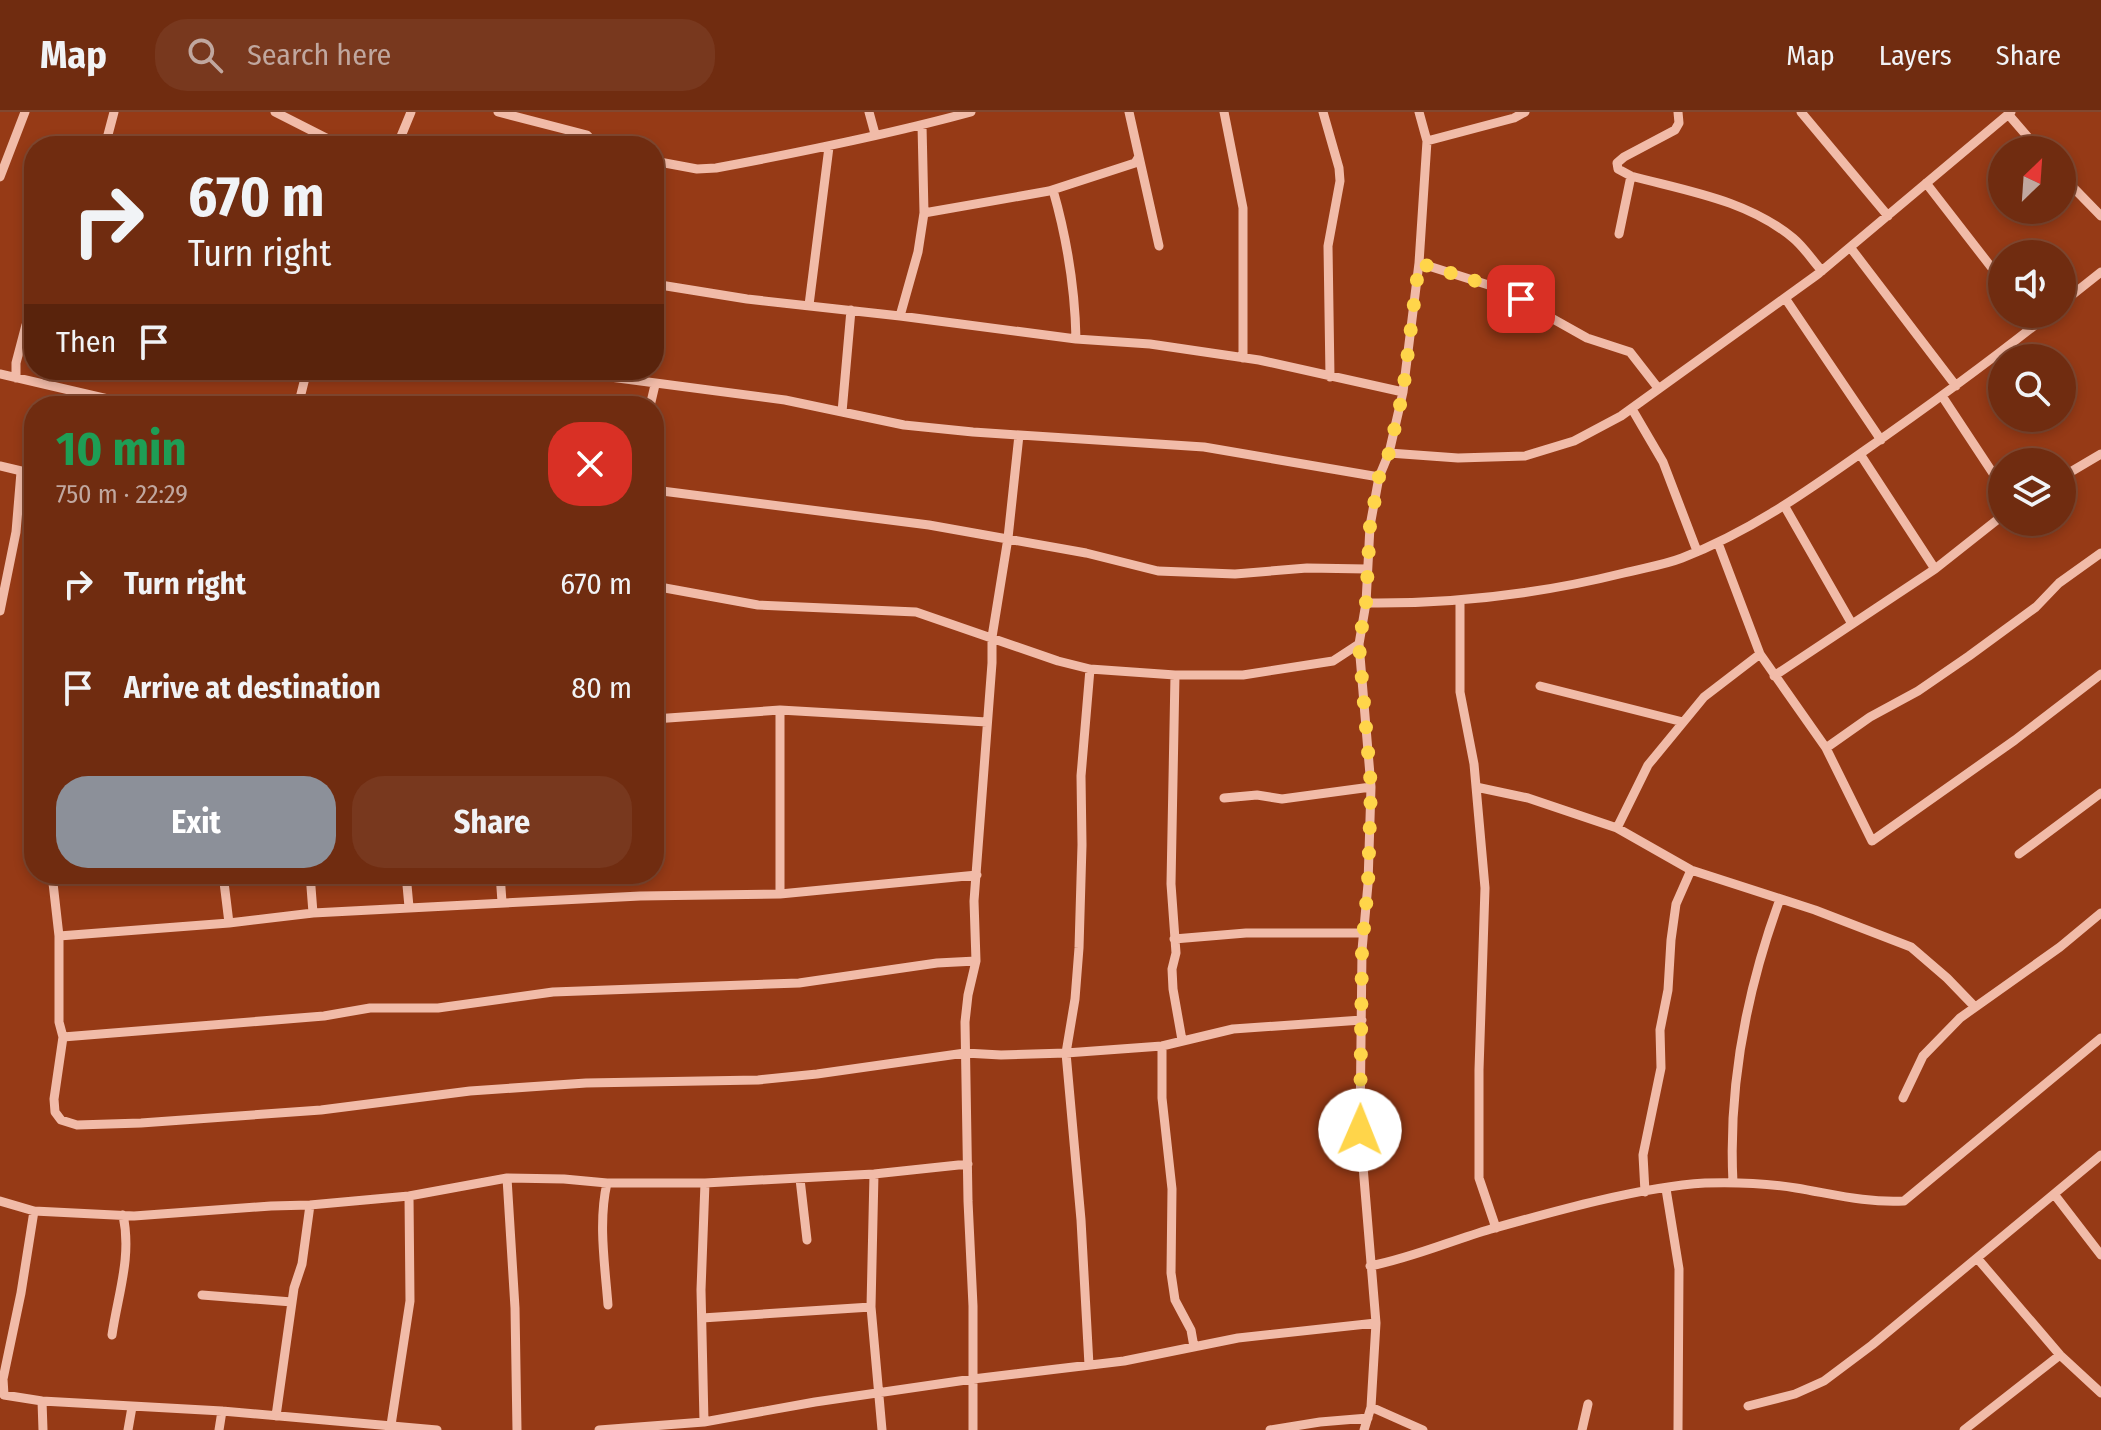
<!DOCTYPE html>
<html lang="en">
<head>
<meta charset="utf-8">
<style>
	:root { --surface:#702c10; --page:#78381e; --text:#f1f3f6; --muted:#c0a79f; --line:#824830; --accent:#8c9099 }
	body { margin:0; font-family:"Fira Sans Condensed",sans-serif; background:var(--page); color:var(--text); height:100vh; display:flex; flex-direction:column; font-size:30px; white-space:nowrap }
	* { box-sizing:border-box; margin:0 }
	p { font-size:26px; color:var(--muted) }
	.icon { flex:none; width:44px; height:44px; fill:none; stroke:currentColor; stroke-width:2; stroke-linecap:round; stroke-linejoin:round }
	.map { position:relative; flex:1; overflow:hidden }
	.details { position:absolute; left:24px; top:284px; width:640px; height:488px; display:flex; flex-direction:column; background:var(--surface); border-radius:32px; box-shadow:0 4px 12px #0003,0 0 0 2px var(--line) }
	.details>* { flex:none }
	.banner { position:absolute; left:24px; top:24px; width:640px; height:244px; border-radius:32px; box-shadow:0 4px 12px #0003,0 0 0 2px var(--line); background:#702c10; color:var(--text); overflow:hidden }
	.needle { width:52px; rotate:25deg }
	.controls { position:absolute; left:1988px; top:24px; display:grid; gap:16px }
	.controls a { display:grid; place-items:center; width:88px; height:88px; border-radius:50%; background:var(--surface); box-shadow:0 4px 12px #0003,0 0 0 2px var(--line); font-size:40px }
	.pin { position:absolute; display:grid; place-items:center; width:68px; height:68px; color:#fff; margin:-34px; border-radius:16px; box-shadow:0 4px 12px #0006 }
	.me { position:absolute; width:88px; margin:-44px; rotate:1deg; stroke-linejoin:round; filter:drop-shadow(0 0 6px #0008) }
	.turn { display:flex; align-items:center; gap:28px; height:168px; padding:0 32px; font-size:36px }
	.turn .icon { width:104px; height:104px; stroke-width:2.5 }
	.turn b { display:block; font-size:56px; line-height:68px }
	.then { display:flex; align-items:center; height:76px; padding:0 32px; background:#0003; gap:16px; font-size:30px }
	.round { display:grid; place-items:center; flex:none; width:84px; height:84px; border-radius:32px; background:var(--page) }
	.head { display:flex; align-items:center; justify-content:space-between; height:136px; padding:0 32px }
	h1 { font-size:48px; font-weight:700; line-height:60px; color:#1e9e55 }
	.primary-button { display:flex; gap:16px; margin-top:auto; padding:16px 32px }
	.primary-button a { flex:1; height:92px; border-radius:32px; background:var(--accent); color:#fff; font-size:32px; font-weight:700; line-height:92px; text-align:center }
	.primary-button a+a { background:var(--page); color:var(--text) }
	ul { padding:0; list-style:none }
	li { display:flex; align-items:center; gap:24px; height:104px; padding:0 32px }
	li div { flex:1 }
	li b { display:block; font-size:30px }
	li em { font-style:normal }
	header { display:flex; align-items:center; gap:48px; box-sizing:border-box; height:112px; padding:0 40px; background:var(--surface); border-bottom:2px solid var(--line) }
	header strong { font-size:38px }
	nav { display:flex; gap:44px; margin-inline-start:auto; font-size:28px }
	.search { width:560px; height:72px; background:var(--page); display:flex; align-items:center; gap:20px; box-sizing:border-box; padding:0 28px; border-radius:32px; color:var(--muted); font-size:30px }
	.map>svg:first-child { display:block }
</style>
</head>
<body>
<header>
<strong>Map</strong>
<div class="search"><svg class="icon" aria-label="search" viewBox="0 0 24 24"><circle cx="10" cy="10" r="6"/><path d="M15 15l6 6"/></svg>Search here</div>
<nav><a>Map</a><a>Layers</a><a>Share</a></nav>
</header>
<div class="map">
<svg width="2101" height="1318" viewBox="0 0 2101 1318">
	<rect width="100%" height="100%" fill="#963a16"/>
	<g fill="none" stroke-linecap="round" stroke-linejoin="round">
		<path stroke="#f1bba8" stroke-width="9" d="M275,0l67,34
			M498,0l89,23 10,11
			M869,0l6,22
			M1129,0l30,134
			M1224,0l19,96v150
			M1323,0l16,56 1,13 -12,65 2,131
			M1678,0l1,11 -4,7 -51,27 -7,6 1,6 13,7c56,15 116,24 162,62 11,9 19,22 29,33
			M1801,0l87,104
			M2008,2l31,36
			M1427,29l87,-23 11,-6
			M105,34l9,-34
			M397,34l14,-34
			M654,49l43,8 19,-1c86,-16 171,-33 255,-56
			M2062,64l39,40
			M0,65l25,-65
			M1926,71l76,98
			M1053,78c14,49 22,98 23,149
			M924,101l125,-22 86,-28 3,-5
			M1619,122l12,-58
			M1850,135l106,139
			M1419,151l79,25 89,50 43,14 28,36
			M654,172l93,15 153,17 176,23 74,5 109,16 144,32
			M1785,186l96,142
			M2062,191l39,-31
			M809,193l20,-158
			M900,204l18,-64 6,-39 -2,-88
			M557,258l228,30 119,25 69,7 231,15 175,30
			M0,262l138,32
			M16,266v-15l10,-38 8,-5
			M1942,284l60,91
			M298,294l9,-36
			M650,294l5,-21
			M1632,297l31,53 34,89
			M842,300l9,-102
			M1389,341l69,5 67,-2 49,-15 47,-25 197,-142 193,-162
			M1860,342l75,115
			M0,354l34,8
			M2062,365l39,-23
			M654,378l275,35 157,28 72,18 77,3 72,-6 60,1
			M1785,395l67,117
			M1718,431l42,111 66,94 46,93 143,-101 86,-66
			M654,474l104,19 158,7 142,49 32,8 85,6h68l90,-14 26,-17
			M1460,488v92l14,72 11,124 -6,182v108l17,50
			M1366,491c87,1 174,-9 258,-30 19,-5 40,-8 58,-15 67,-26 124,-66 182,-107 63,-44 125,-89 185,-137
			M0,499l16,-79 5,-60
			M1175,563l-4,209 5,69 -4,16 1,20 9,51
			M1774,564l161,-107 67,-53
			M1540,574l143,36
			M780,598v184
			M654,607l126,-9 207,12
			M1826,636l44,-31 48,-26 51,-35 67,-49 23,-24 42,-30
			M1476,675l52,11 89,30 74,42 124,40 96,37 36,31 28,29
			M1224,686l33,-3 25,4 89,-12
			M1617,716l31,-63 56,-68 56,-43
			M2019,742l82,-61
			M52,762l7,62v86l4,15 -9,62 1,13 6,8 16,5 64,-2 180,-13 149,-19 116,-8 172,-3 59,-6 148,-21 36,2 65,-2 96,-7 71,-17 129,-9
			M223,762l6,49
			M310,762l3,39
			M406,762l3,33
			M500,762l2,28
			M59,824l170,-13 84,-10 327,-17 140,-2 197,-19
			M1174,827l72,-6h117
			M63,925l261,-21 46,-8h68l115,-16 246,-9 138,-20 39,-2
			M1162,934v52l10,91 -1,84 4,27 16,30 3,17
			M1903,986l20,-42 37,-38 100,-71 41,-34
			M874,1062l-3,133 11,123
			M507,1066l8,130 2,122
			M800,1067l7,61
			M607,1071c-9,39 -2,83 1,122
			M1733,1071c-5,-97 14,-194 47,-284
			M1666,1077l13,80 -1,161
			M1645,1080l-2,-37 18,-87 -1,-38 8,-40 3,-50 5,-36 15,-34
			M2054,1082l47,61
			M0,1089l34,10 100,5 137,-10 39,-1 99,-9 98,-18 57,1 43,4h98l169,-9 94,-10
			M34,1099l-13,82 -18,86 1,16 38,6 180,10 215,19
			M1977,1146l83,97 41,38
			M1370,1154c42,-8 80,-25 121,-37 64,-18 149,-42 214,-46 31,-1 60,0 91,5 37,6 70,15 108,13l197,-163
			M202,1183l90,7
			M702,1206l169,-11
			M112,1223c6,-41 20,-78 11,-120
			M1089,1253l-8,-145 -15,-167 9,-54 4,-51 3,-103 -1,-69 9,-107
			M42,1289l1,29
			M1748,1294l47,-12 29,-13 48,-36 229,-190
			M1371,1295l52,23
			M276,1304l18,-128 8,-24 8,-59
			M704,1310l-3,-132 4,-107
			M391,1313l19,-124 -1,-105
			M128,1318l4,-23
			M219,1318l3,-19
			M599,1318l105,-8 111,-20 158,-23 151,-18 114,-23 138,-15
			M973,1318v-124l-5,-105 -3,-179 3,-27 8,-34 -2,-60 18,-238v-26l16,-99 11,-103
			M1270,1318l50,-8 48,-4
			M1364,1318l7,-23 5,-84 -16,-193 2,-180 6,-66 3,-97 -12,-143 7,-41 4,-77 9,-49 10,-24 14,-61 16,-129 8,-122 -8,-29
			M1582,1318l6,-26
			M1964,1318l96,-75"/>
	</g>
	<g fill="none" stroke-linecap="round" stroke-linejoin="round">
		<path stroke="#ffd54a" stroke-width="14" stroke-dasharray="0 25.2" d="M1360,1018l2,-180 6,-66 3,-97 -12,-143 7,-41 4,-77 9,-49 10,-24 14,-61 16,-129 79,25 23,11"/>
	</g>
</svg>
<div class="controls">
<a><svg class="needle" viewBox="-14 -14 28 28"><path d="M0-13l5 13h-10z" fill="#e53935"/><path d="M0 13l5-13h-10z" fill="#c0a79f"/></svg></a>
<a><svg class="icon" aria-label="sound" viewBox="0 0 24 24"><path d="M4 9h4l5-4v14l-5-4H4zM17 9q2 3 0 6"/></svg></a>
<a><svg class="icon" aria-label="search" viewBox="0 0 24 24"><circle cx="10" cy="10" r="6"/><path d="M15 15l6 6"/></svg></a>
<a><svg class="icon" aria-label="layers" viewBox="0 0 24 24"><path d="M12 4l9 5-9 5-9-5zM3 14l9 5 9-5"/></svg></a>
</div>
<div class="pin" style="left:1521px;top:187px;background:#d93025"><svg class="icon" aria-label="arrive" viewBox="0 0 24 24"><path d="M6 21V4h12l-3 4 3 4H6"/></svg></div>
<svg class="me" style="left:1360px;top:1018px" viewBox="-20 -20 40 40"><circle r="19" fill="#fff"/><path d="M0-13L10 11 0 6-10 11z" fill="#ffd54a"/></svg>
<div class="banner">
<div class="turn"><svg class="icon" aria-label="right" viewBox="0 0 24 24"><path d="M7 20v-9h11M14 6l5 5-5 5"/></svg><div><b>670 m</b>Turn right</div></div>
<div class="then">Then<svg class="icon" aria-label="arrive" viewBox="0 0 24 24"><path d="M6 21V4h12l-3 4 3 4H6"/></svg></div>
</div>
<section class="details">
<div class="head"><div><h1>10 min</h1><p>750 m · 22:29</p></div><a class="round" style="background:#d93025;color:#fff"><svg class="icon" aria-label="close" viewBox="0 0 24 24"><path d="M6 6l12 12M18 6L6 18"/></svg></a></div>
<ul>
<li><svg class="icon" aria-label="right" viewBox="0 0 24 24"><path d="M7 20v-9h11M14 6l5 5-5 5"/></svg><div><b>Turn right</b></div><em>670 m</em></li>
<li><svg class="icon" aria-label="arrive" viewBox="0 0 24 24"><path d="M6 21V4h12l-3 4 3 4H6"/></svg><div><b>Arrive at destination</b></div><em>80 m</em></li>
</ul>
<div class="primary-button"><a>Exit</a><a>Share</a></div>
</section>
</div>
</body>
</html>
